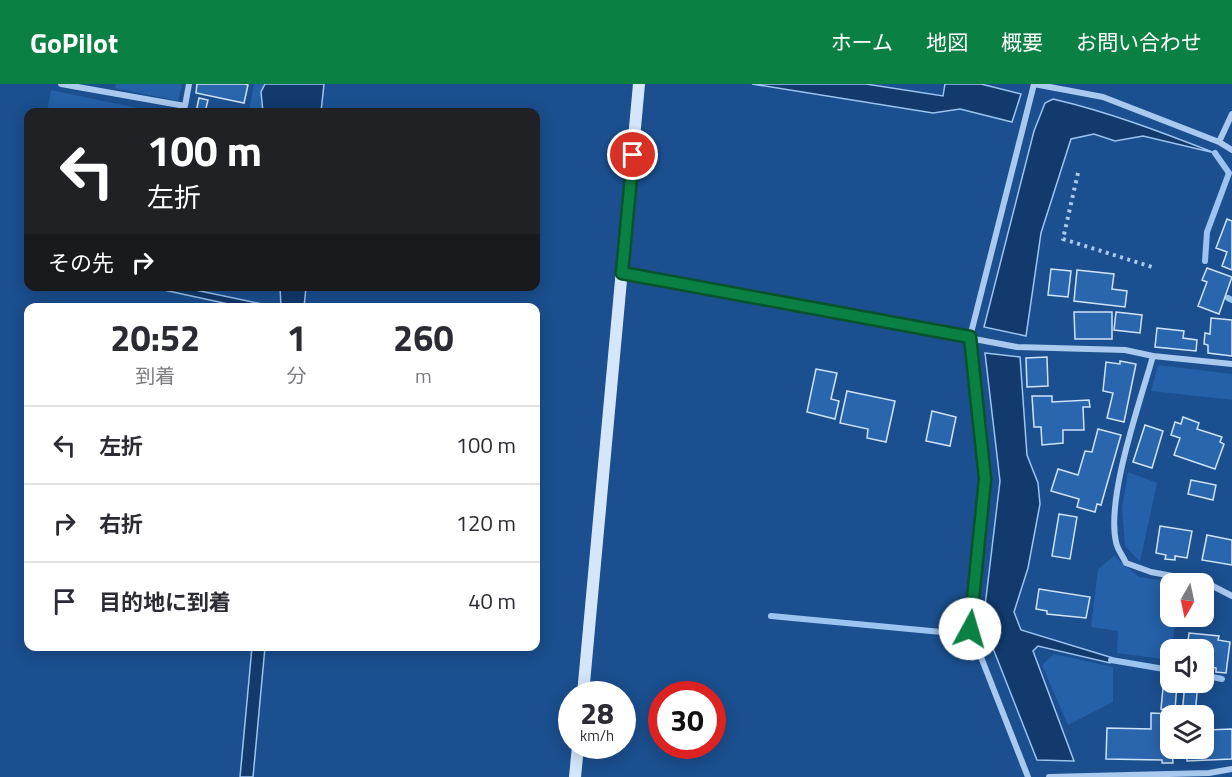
<!DOCTYPE html>
<html lang="ja">
<head>
<meta charset="utf-8">
<style>
	:root { --surface:#fff; --page:#f7f7f7; --text:#2b2b33; --muted:#7c7c81; --line:#e1e1e2; --accent:#0b8043 }
	body { margin:0; font-family:"Titillium Web","Noto Sans JP",sans-serif; background:var(--page); color:var(--text); height:100vh; display:flex; flex-direction:column; font-size:22px; white-space:nowrap }
	* { box-sizing:border-box; margin:0 }
	p { font-size:20px; color:var(--muted) }
	.icon { flex:none; width:33px; height:33px; fill:none; stroke:currentColor; stroke-width:2; stroke-linecap:round; stroke-linejoin:round }
	.map { position:relative; flex:1; overflow:hidden }
	.sheet { position:absolute; left:24px; top:219px; width:516px; height:348px; display:flex; flex-direction:column; background:var(--surface); border-radius:12px; box-shadow:0 3px 15px #0003 }
	.sheet>* { flex:none }
	.banner { position:absolute; left:24px; top:24px; width:516px; height:183px; border-radius:12px; box-shadow:0 3px 15px #0003; background:#202124; color:#fff; overflow:hidden }
	.needle { width:39px; rotate:189deg }
	.fabs { position:absolute; left:1160px; top:489px; display:grid; gap:12px }
	.fabs a { display:grid; place-items:center; width:54px; height:54px; border-radius:12px; background:var(--surface); box-shadow:0 3px 15px #0003; font-size:30px }
	.speed { position:absolute; left:558px; top:597px; display:flex; gap:12px; font-size:30px; font-weight:700; text-align:center }
	.speed>* { display:grid; place-content:center; width:78px; height:78px; border-radius:50%; background:var(--surface); box-shadow:0 3px 15px #0003; line-height:1 }
	.speed small { font-size:15px; font-weight:400 }
	.speed .limit { border:9px solid #d22; background:#fff; color:#111 }
	.pin { position:absolute; display:grid; place-items:center; width:51px; height:51px; color:#fff; margin:-26px; border:3px solid #fff; border-radius:50%; box-shadow:0 2px 6px #0007 }
	.me { position:absolute; width:66px; margin:-33px; rotate:6deg; stroke-linejoin:round; filter:drop-shadow(0 0 4px #0008) }
	.turn { display:flex; align-items:center; gap:21px; height:126px; padding:0 24px; font-size:27px }
	.turn .icon { width:78px; height:78px; stroke-width:2.5 }
	.turn b { display:block; font-size:42px; line-height:51px }
	.then { display:flex; align-items:center; height:57px; padding:0 24px; background:#0003; gap:12px; font-size:22px }
	.eta { display:flex; justify-content:space-evenly; align-items:center; height:102px; text-align:center }
	.eta b { font-size:36px; font-weight:700; line-height:42px }
	ul { padding:0; list-style:none }
	li { display:flex; align-items:center; gap:18px; height:78px; padding:0 24px; border-top:2px solid var(--line) }
	li div { flex:1 }
	li b { display:block; font-size:22px }
	li em { font-style:normal }
	header { display:flex; align-items:center; gap:36px; box-sizing:border-box; height:84px; padding:0 30px; background:var(--accent); color:#fff }
	header strong { font-size:28px }
	nav { display:flex; gap:33px; margin-inline-start:auto; font-size:21px }
	.map>svg:first-child { display:block }
</style>
</head>
<body>
<header>
<strong>GoPilot</strong>
<nav><a>ホーム</a><a>地図</a><a>概要</a><a>お問い合わせ</a></nav>
</header>
<div class="map">
<svg width="1232" height="693" viewBox="0 0 1232 693">
	<rect width="100%" height="100%" fill="#1b4f8f"/>
	<path fill="#2461a8" d="M116,0h66l-4,17 -63,-13z
		M254,0h11l-4,8 2,20h-14z
		M51,6l105,22h-109z
		M1158,281l74,9v26l-81,-9z
		M1128,388l29,11 -17,79 -15,-16 -3,-38z
		M1114,472l25,21 38,6 -7,1v32l6,1 -6,43 -53,-7 1,-22 -27,-4 7,-58z
		M1054,570l59,13v35l-45,23 -26,-60z"/>
	<path fill="#123a6d" stroke="#9cc4f0" stroke-width="1.5" d="M265,0h59l-3,28h-58l-2,-20z
		M752,0h114l77,12 2,-12h36l40,10 -9,28 -52,-13 -27,4z
		M1053,15c56,13 108,33 162,54l-72,-17 -28,5 -21,-7 -23,5 -30,94 -15,103 -42,-9 50,-196 11,-28z
		M150,203h31l95,20h-34z
		M280,203h26l-2,20h-23z
		M985,269l35,4 7,98 11,28 2,21 -12,64 -14,44 7,18 92,28 -3,5 -72,-17 -5,5 41,110 -37,-1 -54,-137 17,-142z
		M252,563h13l-12,130h-13z"/>
	<g fill="none" stroke-linecap="round" stroke-linejoin="round">
		<path stroke="#9cc4f0" stroke-width="6" d="M1205,177l2,-29 22,-59 -14,-20
			M1228,214l4,2
			M771,532l192,18
			M1111,576l59,10
			M1203,591l19,4"/>
	</g>
	<path fill="#2a66ad" stroke="#cfe3fa" stroke-width="1.5" d="M197,0h48l3,1 -4,18 -48,-10z
		M199,14l9,2 -3,12h-9z
		M1227,135l5,2v49l-10,-4 5,-14 -11,-4z
		M1207,184l25,9 -13,37 -21,-8 9,-24 -5,-2z
		M1051,185l20,2 -3,26 -20,-2z
		M1077,186l37,4 -2,15 15,2 -2,16 -51,-6z
		M1074,228h38v27h-37z
		M1116,228l26,3 -2,18 -26,-3z
		M1211,234l21,2v36l-24,-3v-8l-4,-1 1,-11 5,1z
		M1157,244l27,3 -1,7 14,2 -1,11 -41,-4z
		M1047,273l1,29 -21,1 -1,-29z
		M1120,277l16,3 -12,58 -17,-4 6,-25 -10,-2 3,-29 14,2z
		M816,285l21,4 -6,26 8,2 -4,18 -28,-7z
		M847,307l48,10 -9,41 -19,-4 1,-9 -28,-6z
		M1032,312h20v6l37,-2 1,7h-7l1,23h-21v13l-21,2 -1,-18h-7z
		M932,327l24,6 -6,29 -24,-5z
		M1183,333l16,6 -2,6 25,8 -2,5 4,2 -9,25 -41,-14 6,-17 -9,-3 4,-13 6,2z
		M1145,341l18,6 -11,37 -19,-6z
		M1098,345l23,6 -20,70 -4,-1 -2,8 -18,-5 2,-8 -28,-8 7,-22 20,6 7,-24 7,1z
		M1191,396l25,5 -3,15 -25,-6z
		M1059,430l18,3 -7,42 -18,-3z
		M1160,442l32,5 -5,27 -12,-2v4l-10,-1 1,-4 -10,-2z
		M1207,451l25,5v25l-30,-5z
		M1039,505l51,8 -4,21 -39,-4v-3l-11,-2z
		M1203,507l6,1 -4,23h-2z
		M1189,549l30,3 -1,4 12,2 -4,31 -10,-1v-4l-13,-2v-16h-16z
		M1164,593l6,1v4h7l-2,29 -14,-2z
		M1185,598h13l-3,34h-13z
		M1151,629l23,1 -4,2 3,47h-11v-3l-56,-1 1,-31 44,1z
		M1207,641v5l25,-1v30l-45,2 -1,-13h17v-22z"/>
	<g fill="none" stroke-linecap="round" stroke-linejoin="round">
		<path stroke="#a9c9ee" stroke-width="4" stroke-dasharray="3 4.5" stroke-linecap="butt" d="M1078,89l-15,66 89,28"/>
		<path stroke="#a9c9ee" stroke-width="6" d="M61,0l124,22 4,-22
			M1219,58l13,8
			M622,189l395,74 108,3 28,6
			M1232,280l-79,-8c-13,46 -47,142 -37,186 1,7 7,14 10,21l25,9 54,10 27,14
			M1028,693l-58,-148 15,-150 -15,-142 64,-253 69,13 116,45 13,-28
			M1049,693l160,-4 23,-4"/>
		<path stroke="#d6e6fa" stroke-width="12" d="M583,610l56,-610
			M575,693l3,-31"/>
	</g>
	<g fill="none" stroke-linecap="round" stroke-linejoin="round">
		<defs>
			<path id="route" d="M633,71l-11,118 348,64 15,142 -15,150"/>
		</defs>
		<use href="#route" stroke="#07532c" stroke-width="15"/>
		<use href="#route" stroke="#0b8043" stroke-width="10"/>
	</g>
</svg>
<div class="fabs">
<a><svg class="needle" viewBox="-14 -14 28 28"><path d="M0-13l5 13h-10z" fill="#e53935"/><path d="M0 13l5-13h-10z" fill="#7c7c81"/></svg></a>
<a><svg class="icon" aria-label="sound" viewBox="0 0 24 24"><path d="M4 9h4l5-4v14l-5-4H4zM17 9q2 3 0 6"/></svg></a>
<a><svg class="icon" aria-label="layers" viewBox="0 0 24 24"><path d="M12 4l9 5-9 5-9-5zM3 14l9 5 9-5"/></svg></a>
</div>
<div class="speed"><div>28<small>km/h</small></div><div class="limit">30</div></div>
<div class="pin" style="left:633px;top:71px;background:#d93025"><svg class="icon" aria-label="arrive" viewBox="0 0 24 24"><path d="M6 21V4h12l-3 4 3 4H6"/></svg></div>
<svg class="me" style="left:970px;top:545px" viewBox="-20 -20 40 40"><circle r="19" fill="#fff"/><path d="M0-13L10 11 0 6-10 11z" fill="#0b8043"/></svg>
<div class="banner">
<div class="turn"><svg class="icon" aria-label="left" viewBox="0 0 24 24"><path d="M17 20v-9H6M10 6l-5 5 5 5"/></svg><div><b>100 m</b>左折</div></div>
<div class="then">その先<svg class="icon" aria-label="right" viewBox="0 0 24 24"><path d="M7 20v-9h11M14 6l5 5-5 5"/></svg></div>
</div>
<section class="sheet">
<div class="eta">
<div><b>20:52</b><p>到着</p></div>
<div><b>1</b><p>分</p></div>
<div><b>260</b><p>m</p></div>
</div>
<ul>
<li><svg class="icon" aria-label="left" viewBox="0 0 24 24"><path d="M17 20v-9H6M10 6l-5 5 5 5"/></svg><div><b>左折</b></div><em>100 m</em></li>
<li><svg class="icon" aria-label="right" viewBox="0 0 24 24"><path d="M7 20v-9h11M14 6l5 5-5 5"/></svg><div><b>右折</b></div><em>120 m</em></li>
<li><svg class="icon" aria-label="arrive" viewBox="0 0 24 24"><path d="M6 21V4h12l-3 4 3 4H6"/></svg><div><b>目的地に到着</b></div><em>40 m</em></li>
</ul>
</section>
</div>
</body>
</html>
